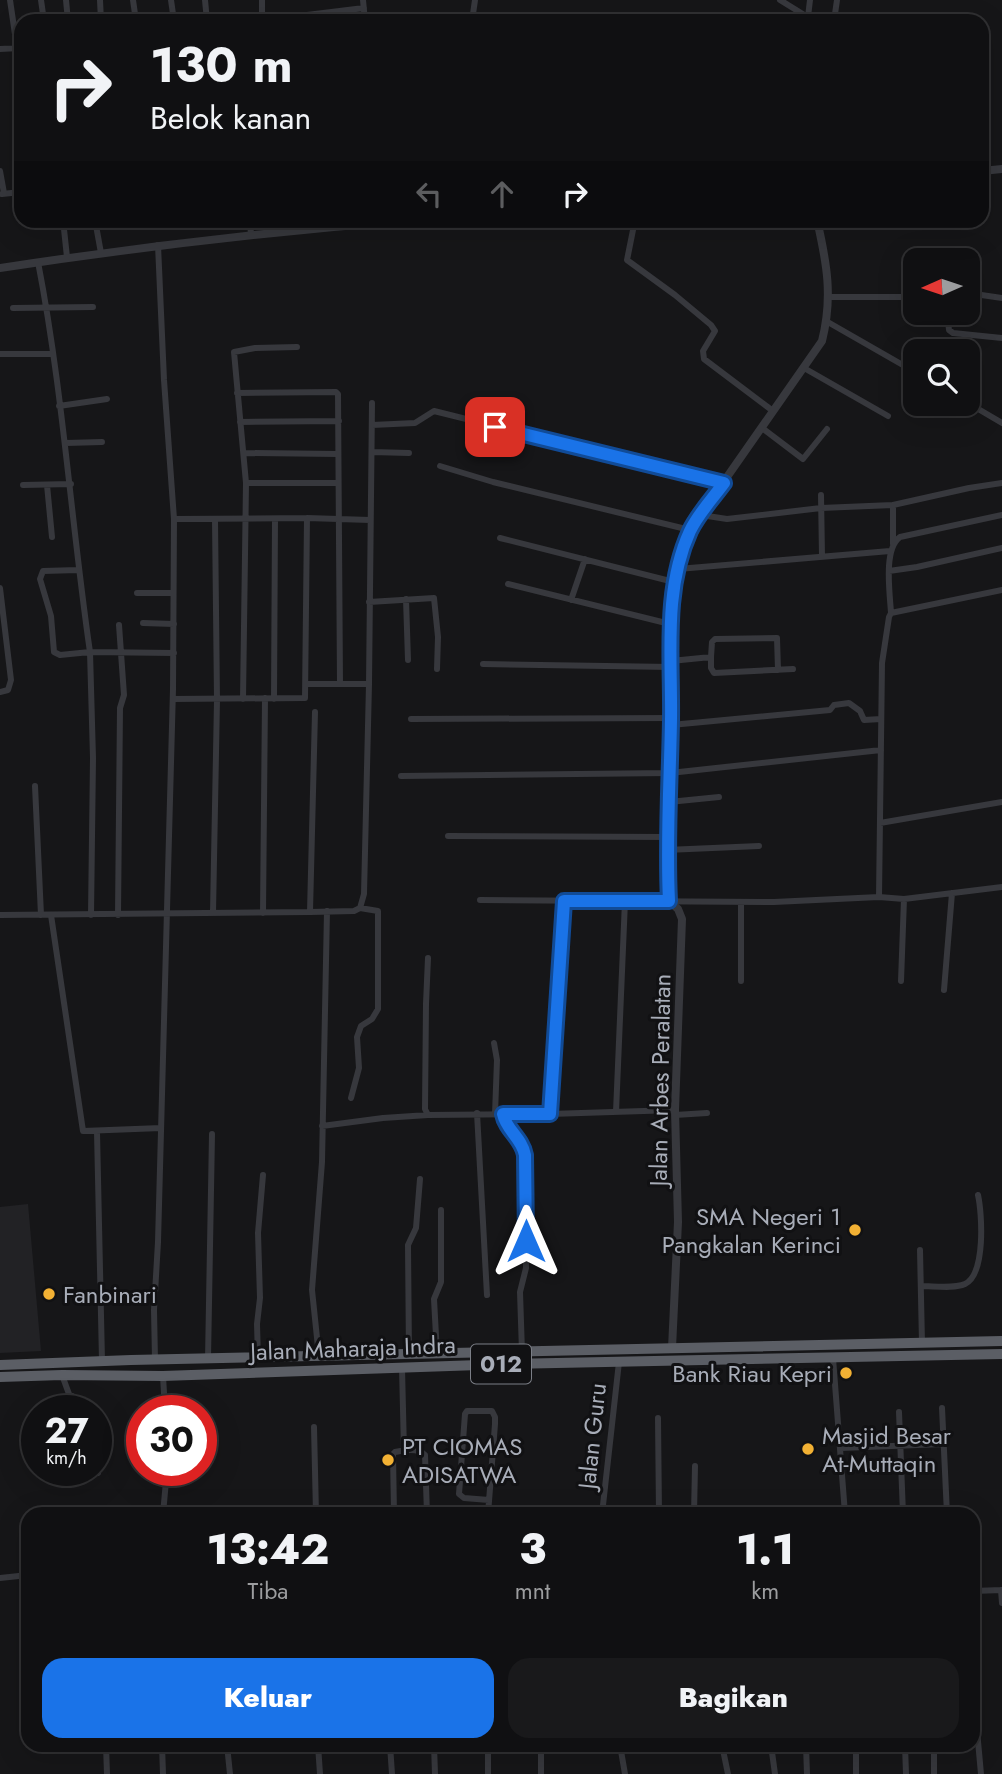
<!DOCTYPE html>
<html lang="id">
<head>
<meta charset="utf-8">
<style>
	:root { --surface:#101012; --page:#19191b; --text:#f1f3f6; --muted:#9c9d9f; --line:#303032; --accent:#1a73e8 }
	body { margin:0; font-family:Jost,sans-serif; background:var(--page); color:var(--text); height:100vh; display:flex; flex-direction:column; font-size:26px; white-space:nowrap }
	* { box-sizing:border-box; margin:0 }
	p { font-size:23px; color:var(--muted) }
	.icon { flex:none; width:38px; height:38px; fill:none; stroke:currentColor; stroke-width:2; stroke-linecap:round; stroke-linejoin:round }
	.map { position:relative; flex:1; overflow:hidden }
	.sheet { position:absolute; left:21px; top:1507px; width:959px; height:245px; display:flex; flex-direction:column; background:var(--surface); border-radius:21px; box-shadow:0 7px 28px #0002,0 0 0 2px var(--line) }
	.sheet>* { flex:none }
	.banner { position:absolute; left:14px; top:14px; width:975px; height:214px; border-radius:21px; box-shadow:0 7px 28px #0002,0 0 0 2px var(--line); background:#101012; color:var(--text); overflow:hidden }
	.needle { width:46px; rotate:267deg }
	.controls { position:absolute; left:903px; top:248px; display:grid; gap:14px }
	.controls a { display:grid; place-items:center; width:77px; height:77px; border-radius:14px; background:var(--surface); box-shadow:0 7px 28px #0002,0 0 0 2px var(--line); font-size:35px }
	.speed { position:absolute; left:21px; top:1395px; display:flex; gap:14px; font-size:35px; font-weight:700; text-align:center }
	.speed>* { display:grid; place-content:center; width:91px; height:91px; border-radius:50%; background:var(--surface); box-shadow:0 7px 28px #0002,0 0 0 2px var(--line); line-height:1 }
	.speed small { font-size:18px; font-weight:400 }
	.speed .limit { border:10px solid #d22; background:#fff; color:#111 }
	.pin { position:absolute; display:grid; place-items:center; width:60px; height:60px; color:#fff; margin:-30px; border-radius:14px; box-shadow:0 4px 10px #0006 }
	.me { position:absolute; width:77px; margin:-38px; rotate:0deg; stroke-linejoin:round; filter:drop-shadow(0 0 5px #0008) }
	.turn { display:flex; align-items:center; gap:24px; height:147px; padding:0 21px; font-size:32px }
	.turn .icon { width:91px; height:91px; stroke-width:2.5 }
	.turn b { display:block; font-size:49px; line-height:60px }
	.lanes { display:flex; align-items:center; height:66px; padding:0 21px; background:#0003; justify-content:center; gap:35px; direction:ltr }
	.lanes .off { opacity:.35 }
	.eta { display:flex; justify-content:space-evenly; align-items:center; height:119px; text-align:center }
	.eta b { font-size:42px; font-weight:800; line-height:49px }
	.action { display:flex; gap:14px; margin-top:auto; padding:14px 21px }
	.action a { flex:1; height:80px; border-radius:21px; background:var(--accent); color:#fff; font-size:28px; font-weight:800; line-height:80px; text-align:center }
	.action a+a { background:var(--page); color:var(--text) }
	.map>svg:first-child { display:block }
</style>
</head>
<body>
<div class="map">
<svg width="1002" height="1774" viewBox="0 0 1002 1774">
	<rect width="100%" height="100%" fill="#161618"/>
	<path fill="#222225" d="M28,1204l13,147 -41,2v-146z"/>
	<g fill="none" stroke-linecap="round" stroke-linejoin="round">
		<path stroke="#37383d" stroke-width="6" d="M10,0l7,48
			M41,0l3,21
			M66,0l2,21
			M100,0l1,21
			M133,0l3,21
			M171,0l3,21
			M205,0l2,21
			M262,0v21
			M363,0l2,21
			M780,0l34,21
			M808,17l2,-17
			M755,20l2,1
			M258,21l106,-13
			M472,21l3,-21
			M834,21l3,-21
			M0,49l19,-1
			M0,171l4,22
			M2,194l19,-2
			M63,220l4,37
			M95,220l6,33
			M250,220l1,15
			M635,220l-8,40 48,35 36,30 4,6 -12,20 1,8 69,52
			M38,262c25,129 33,260 52,390l84,1
			M968,293l34,5
			M828,297h87
			M13,308l80,-1
			M947,313l2,17 4,3 49,5
			M826,321l89,51
			M1,354h51
			M804,368l84,48
			M237,393l99,-1 2,2 2,289
			M968,403l34,20
			M59,406l48,-7
			M240,422l99,-1
			M372,425l43,-2 19,-12 290,72
			M762,428l41,31 24,-30
			M66,443l36,-1
			M372,452l37,1
			M244,453l94,1
			M440,466l53,16 197,48
			M246,483h92
			M23,485l48,-1
			M47,485l5,52
			M821,495l1,61
			M701,515l26,4 94,-11 72,-3
			M174,519l133,-1 63,2
			M500,538l174,44
			M893,544v-39l76,-17 33,-5
			M678,569l212,-18
			M78,570l-35,1 -3,8 11,37 3,36 6,3 30,-3 3,106 -2,157
			M889,571l28,-4 85,-19
			M508,584l162,40
			M0,588l11,92 -3,10 -8,2
			M137,593h36
			M406,599l2,61
			M571,600l14,-41
			M369,602l65,-4 4,39 -1,32
			M891,613c-1,-19 -8,-64 9,-76l102,-22
			M143,623l31,1
			M711,657v11l3,5 79,-4
			M671,661l40,-4 1,-15 3,-3 62,-1 1,32
			M483,664l188,3
			M306,684h63l3,-281
			M173,699l132,-1 2,-180
			M243,699l3,-216 -12,-131 21,-4 42,-1
			M274,699l1,-180
			M411,719l260,-1
			M671,725l159,-15 4,-5 15,-2 11,8 4,9 17,-1
			M401,776l269,-3 211,-23
			M35,786l6,129
			M669,802l50,-5
			M880,823l122,-21
			M448,836l219,1
			M666,850l93,-4
			M879,897l3,-234 7,-46 2,-4 111,-23
			M480,900l294,2 105,-5 25,2 98,-12
			M360,908l4,-14 5,-210
			M310,912l5,-200
			M213,913l4,-213 -2,-180
			M263,913l2,-215
			M0,915l310,-3 44,-1 6,-3 18,3v98l-6,10 -11,7 -4,11 2,31 -8,30
			M51,915l32,216 78,-3
			M118,915l2,-207 4,-13 -5,-70
			M428,958l-2,46 -1,105 3,6 122,-1 125,-4
			M741,981v-79
			M901,981l3,-82
			M944,990l8,-97
			M494,1043l3,17 -2,54
			M616,1112l9,-211
			M477,1113l10,182
			M503,1114c3,16 19,24 22,41l1,113 -6,24 2,60
			M550,1114l14,-213
			M675,1115l32,-2
			M322,1126l61,-8 45,-3
			M97,1132l5,229
			M920,1250l2,93
			M921,1286c13,0 33,3 44,-2 21,-10 17,-71 13,-89
			M437,1354l-3,-55 7,-17v-72
			M409,1355l-1,-110 8,-17 4,-49
			M319,1357l-7,-67 10,-128 5,-251
			M258,1358l-1,-34 3,-26 -2,-65 5,-58
			M833,1358l12,156
			M208,1359l4,-225
			M155,1360l-1,-50 4,-68 15,-553 1,-170 -10,-139 -6,-135
			M402,1368l2,83
			M62,1375l7,19 13,8 3,8
			M163,1376l2,34
			M942,1408l5,106
			M899,1412l4,102
			M658,1418l1,96
			M314,1427l2,87
			M841,1448l102,-4
			M96,1466l2,7
			M163,1514l4,-44
			M394,1514l-1,-60 2,-2c9,-2 24,-4 30,3l2,59
			M488,1514l7,-90v-7l-3,-6h-25l-2,3 -6,80 5,4 25,2
			M602,1514l17,-152
			M694,1514l1,-48
			M0,1578l28,-3
			M1001,1590l1,13
			M973,1591l29,-1
			M973,1686l8,88
			M106,1745l1,29
			M162,1745l1,29
			M227,1745l3,29
			M318,1745l2,29
			M390,1745l2,29
			M434,1745l1,29
			M488,1745v29
			M541,1745v29
			M620,1745l5,29
			M722,1745l6,29
			M771,1745l4,29
			M806,1745l1,29
			M905,1745l1,29
			M934,1745v29
			M856,1774v-29"/>
		<path stroke="#37383d" stroke-width="8" d="M982,171l20,-2
			M0,268c138,-21 276,-37 415,-48
			M672,1348l6,-126 -3,-112 7,-191 -4,-10 -9,-8 -3,-51 4,-77v-149l4,-42 16,-52 132,-189c11,-44 5,-77 -5,-121"/>
		<path stroke="#5b5e65" stroke-width="10" d="M0,1365l131,-5 871,-19
			M0,1377l62,-2 101,1 345,-12 494,-10"/>
	</g>
	<g fill="none" stroke-linecap="round" stroke-linejoin="round">
		<defs>
			<path id="route" d="M495,427l229,56c-11,15 -26,31 -34,48 -27,59 -18,126 -19,189 -1,61 -5,121 -2,181h-105l-14,213h-47c3,16 19,24 22,41l1,86"/>
		</defs>
		<use href="#route" stroke="#114b97" stroke-width="18"/>
		<use href="#route" stroke="#1a73e8" stroke-width="12"/>
	</g>
	<g fill="#f2b134" stroke="#111113" stroke-width="2.5">
		<circle cx="855" cy="1230" r="7"/>
		<circle cx="49" cy="1294" r="7"/>
		<circle cx="846" cy="1373" r="7"/>
		<circle cx="808" cy="1449" r="7"/>
		<circle cx="388" cy="1460" r="7"/>
	</g>
	<g text-anchor="middle" dominant-baseline="central" stroke-width="6" stroke-linejoin="round" paint-order="stroke">
		<rect fill="#111113" stroke="#7b7e86" stroke-width="2" x="471" y="1344.5" width="60" height="39" rx="5"/>
		<g font-size="23" font-weight="bold" fill="#a8adb8">
			<text x="501" y="1364">012</text>
		</g>
		<g font-size="24" fill="#a8adb8" stroke="#111113">
			<text transform="translate(660 1080) rotate(-89)">Jalan Arbes Peralatan</text>
			<text transform="translate(353 1348) rotate(-2)">Jalan Maharaja Indra</text>
			<text transform="translate(592 1436) rotate(-84)">Jalan Guru</text>
		</g>
		<g font-size="24" fill="#a8adb8" stroke="#111113" text-anchor="start">
			<text x="841" y="1216" text-anchor="end">SMA Negeri 1<tspan x="841" dy="28">Pangkalan Kerinci</tspan></text>
			<text x="63" y="1294">Fanbinari</text>
			<text x="832" y="1373" text-anchor="end">Bank Riau Kepri</text>
			<text x="822" y="1435">Masjid Besar<tspan x="822" dy="28">At-Muttaqin</tspan></text>
			<text x="402" y="1446">PT CIOMAS<tspan x="402" dy="28">ADISATWA</tspan></text>
		</g>
	</g>
</svg>
<div class="controls">
<a><svg class="needle" viewBox="-14 -14 28 28"><path d="M0-13l5 13h-10z" fill="#e53935"/><path d="M0 13l5-13h-10z" fill="#9c9d9f"/></svg></a>
<a><svg class="icon" aria-label="search" viewBox="0 0 24 24"><circle cx="10" cy="10" r="6"/><path d="M15 15l6 6"/></svg></a>
</div>
<div class="speed"><div>27<small>km/h</small></div><div class="limit">30</div></div>
<div class="pin" style="left:495px;top:427px;background:#d93025"><svg class="icon" aria-label="arrive" viewBox="0 0 24 24"><path d="M6 21V4h12l-3 4 3 4H6"/></svg></div>
<svg class="me" style="left:526px;top:1241px" viewBox="-20 -20 40 40"><path d="M0-17L14 15 0 8-14 15z" fill="#1a73e8" stroke="#fff" stroke-width="4"/></svg>
<div class="banner">
<div class="turn"><svg class="icon" aria-label="right" viewBox="0 0 24 24"><path d="M7 20v-9h11M14 6l5 5-5 5"/></svg><div><b>130 m</b>Belok kanan</div></div>
<div class="lanes"><svg class="icon off" aria-label="left" viewBox="0 0 24 24"><path d="M17 20v-9H6M10 6l-5 5 5 5"/></svg><svg class="icon off" aria-label="ahead" viewBox="0 0 24 24"><path d="M12 20V5M6 11l6-6 6 6"/></svg><svg class="icon" aria-label="right" viewBox="0 0 24 24"><path d="M7 20v-9h11M14 6l5 5-5 5"/></svg></div>
</div>
<section class="sheet">
<div class="eta">
<div><b>13:42</b><p>Tiba</p></div>
<div><b>3</b><p>mnt</p></div>
<div><b>1.1</b><p>km</p></div>
</div>
<div class="action"><a>Keluar</a><a>Bagikan</a></div>
</section>
</div>
</body>
</html>
